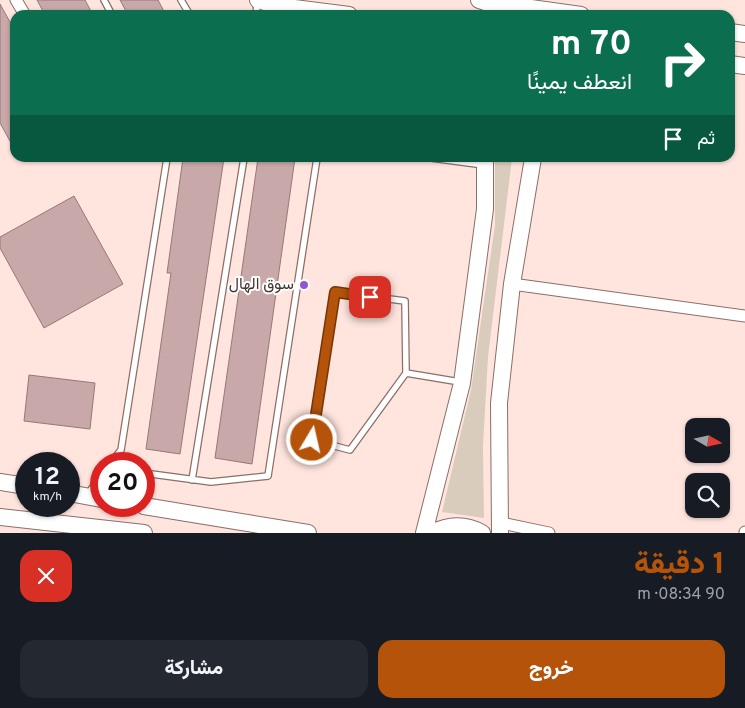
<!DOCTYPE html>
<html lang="ar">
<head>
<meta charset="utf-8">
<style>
	:root { --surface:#171b24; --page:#242831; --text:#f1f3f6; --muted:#9ea1a6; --accent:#b45309 }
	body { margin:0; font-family:Overpass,Vazirmatn,sans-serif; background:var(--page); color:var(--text); direction:rtl; height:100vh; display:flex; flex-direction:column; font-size:19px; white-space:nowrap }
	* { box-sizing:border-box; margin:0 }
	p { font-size:16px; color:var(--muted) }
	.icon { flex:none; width:28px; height:28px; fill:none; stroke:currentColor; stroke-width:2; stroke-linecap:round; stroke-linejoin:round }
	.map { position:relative; height:533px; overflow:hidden; direction:ltr }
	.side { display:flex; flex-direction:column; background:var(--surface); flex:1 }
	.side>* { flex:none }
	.top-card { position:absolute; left:10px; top:10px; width:725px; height:152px; border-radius:15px; box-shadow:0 1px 4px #0004; direction:rtl; background:#0b6e4f; color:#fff; overflow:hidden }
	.needle { width:32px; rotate:99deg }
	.controls { position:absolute; left:685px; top:418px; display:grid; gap:10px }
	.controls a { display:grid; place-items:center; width:45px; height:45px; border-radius:10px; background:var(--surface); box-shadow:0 1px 4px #0004; font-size:25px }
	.speed { position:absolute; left:15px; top:452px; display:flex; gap:10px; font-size:25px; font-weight:700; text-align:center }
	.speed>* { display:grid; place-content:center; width:65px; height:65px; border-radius:50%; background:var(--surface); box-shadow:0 1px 4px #0004; line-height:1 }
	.speed small { font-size:12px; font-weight:400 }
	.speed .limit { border:8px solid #d22; background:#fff; color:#111 }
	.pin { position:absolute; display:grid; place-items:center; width:42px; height:42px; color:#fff; margin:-21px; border-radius:10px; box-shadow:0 2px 8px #0006 }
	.me { position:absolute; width:55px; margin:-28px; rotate:9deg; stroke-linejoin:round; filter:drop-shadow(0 0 4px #0008) }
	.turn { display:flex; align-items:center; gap:18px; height:105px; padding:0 20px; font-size:22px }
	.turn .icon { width:65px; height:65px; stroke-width:2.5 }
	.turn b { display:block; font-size:35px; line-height:42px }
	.then { display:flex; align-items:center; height:48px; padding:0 20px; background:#0003; gap:10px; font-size:19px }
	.round { display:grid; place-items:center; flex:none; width:52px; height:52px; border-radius:15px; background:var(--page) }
	.headline { display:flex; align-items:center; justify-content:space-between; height:85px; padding:0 20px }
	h1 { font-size:30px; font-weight:800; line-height:38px; color:var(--accent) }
	.button { display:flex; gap:10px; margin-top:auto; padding:10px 20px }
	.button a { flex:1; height:58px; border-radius:15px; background:var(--accent); color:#fff; font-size:20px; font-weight:800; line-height:58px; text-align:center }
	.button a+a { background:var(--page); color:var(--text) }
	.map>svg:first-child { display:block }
</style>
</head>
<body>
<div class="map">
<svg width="745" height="533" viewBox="0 0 745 533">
	<rect width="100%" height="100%" fill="#ffe5de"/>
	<path fill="#daccbc" d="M495,158h17l-24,199 -5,89 1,72 -42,-6 29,-122 24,-165z"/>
	<path fill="#c8a8a8" stroke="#967878" d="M37,0h48l8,15h-48z
		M120,0h38l8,15h-38z
		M0,4l15,27v119l-15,-27z
		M183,158h41l-44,296 -34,-5 25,-176h-4z
		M258,158h37l-43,306 -37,-6z
		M74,196l49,88 -79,44 -44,-80v-11z
		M29,375l66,8 -5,46 -66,-8z"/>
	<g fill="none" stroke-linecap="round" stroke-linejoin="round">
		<defs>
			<path id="service" d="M104,0l8,15
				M181,0l9,15
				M256,2l1,13
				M431,158l53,7
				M406,373l-1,-72 -70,-9 -23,148 38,10 56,-77 54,9
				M110,464l11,-14 46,-292
				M144,473l67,9 57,-6 49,-318
				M192,480l52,-322
				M88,494l13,-19"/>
			<path id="minor" d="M16,0l9,15
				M512,284l233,32
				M501,523l48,10
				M745,533v-1"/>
			<path id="secondary" d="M258,0l21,6 70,9
				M479,0l24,8 14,-2 64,9
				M730,32l15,2
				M730,64l15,2
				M0,482l26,4
				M69,493l32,6
				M144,506l164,27
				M0,517l144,16
				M424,533l38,-150 23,-174v-51
				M431,533c18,-8 33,-10 51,0
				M500,533l-1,-130 13,-119 21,-126"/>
		</defs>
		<use href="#service" stroke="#8b6f67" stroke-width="8"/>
		<use href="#minor" stroke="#8b6f67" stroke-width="13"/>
		<use href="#secondary" stroke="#8b6f67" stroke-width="18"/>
		<use href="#service" stroke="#fff" stroke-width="5.5"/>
		<use href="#minor" stroke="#fff" stroke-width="11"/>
		<use href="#secondary" stroke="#fff" stroke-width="16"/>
	</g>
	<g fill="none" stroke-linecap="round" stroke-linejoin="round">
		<defs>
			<path id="route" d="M312,440l23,-148 35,5"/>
		</defs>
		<use href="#route" stroke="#753606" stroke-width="12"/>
		<use href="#route" stroke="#b45309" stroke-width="9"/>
	</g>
	<circle fill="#9456cc" stroke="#fff" stroke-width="2" cx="304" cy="285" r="5"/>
	<g text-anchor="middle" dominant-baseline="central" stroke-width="4" stroke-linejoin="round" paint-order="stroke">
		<g font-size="16" fill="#413531" stroke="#fff" text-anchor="end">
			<text x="294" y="285">سوق الهال</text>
		</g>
	</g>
</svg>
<div class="controls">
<a><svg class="needle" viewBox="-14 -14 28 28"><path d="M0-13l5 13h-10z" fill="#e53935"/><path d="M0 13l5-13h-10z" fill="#9ea1a6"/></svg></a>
<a><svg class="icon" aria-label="search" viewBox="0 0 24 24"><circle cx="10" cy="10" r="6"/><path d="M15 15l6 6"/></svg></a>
</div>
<div class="speed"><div>12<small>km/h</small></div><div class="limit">20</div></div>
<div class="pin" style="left:370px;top:297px;background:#d93025"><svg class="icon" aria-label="arrive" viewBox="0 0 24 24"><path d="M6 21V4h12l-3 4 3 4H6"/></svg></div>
<svg class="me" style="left:312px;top:440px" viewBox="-20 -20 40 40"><circle r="17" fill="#b45309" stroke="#fff" stroke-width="3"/><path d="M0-11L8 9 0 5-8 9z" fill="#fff"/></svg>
<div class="top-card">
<div class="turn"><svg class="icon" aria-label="right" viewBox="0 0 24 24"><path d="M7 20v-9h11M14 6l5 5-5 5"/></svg><div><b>70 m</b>انعطف يمينًا</div></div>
<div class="then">ثم<svg class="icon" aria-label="arrive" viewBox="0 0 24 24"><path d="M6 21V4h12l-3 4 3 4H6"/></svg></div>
</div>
</div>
<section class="side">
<div class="headline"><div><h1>1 دقيقة</h1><p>90 m · 08:34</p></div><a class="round" style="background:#d93025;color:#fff"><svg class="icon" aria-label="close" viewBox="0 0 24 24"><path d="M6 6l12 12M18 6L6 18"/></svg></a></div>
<div class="button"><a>خروج</a><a>مشاركة</a></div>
</section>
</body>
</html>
